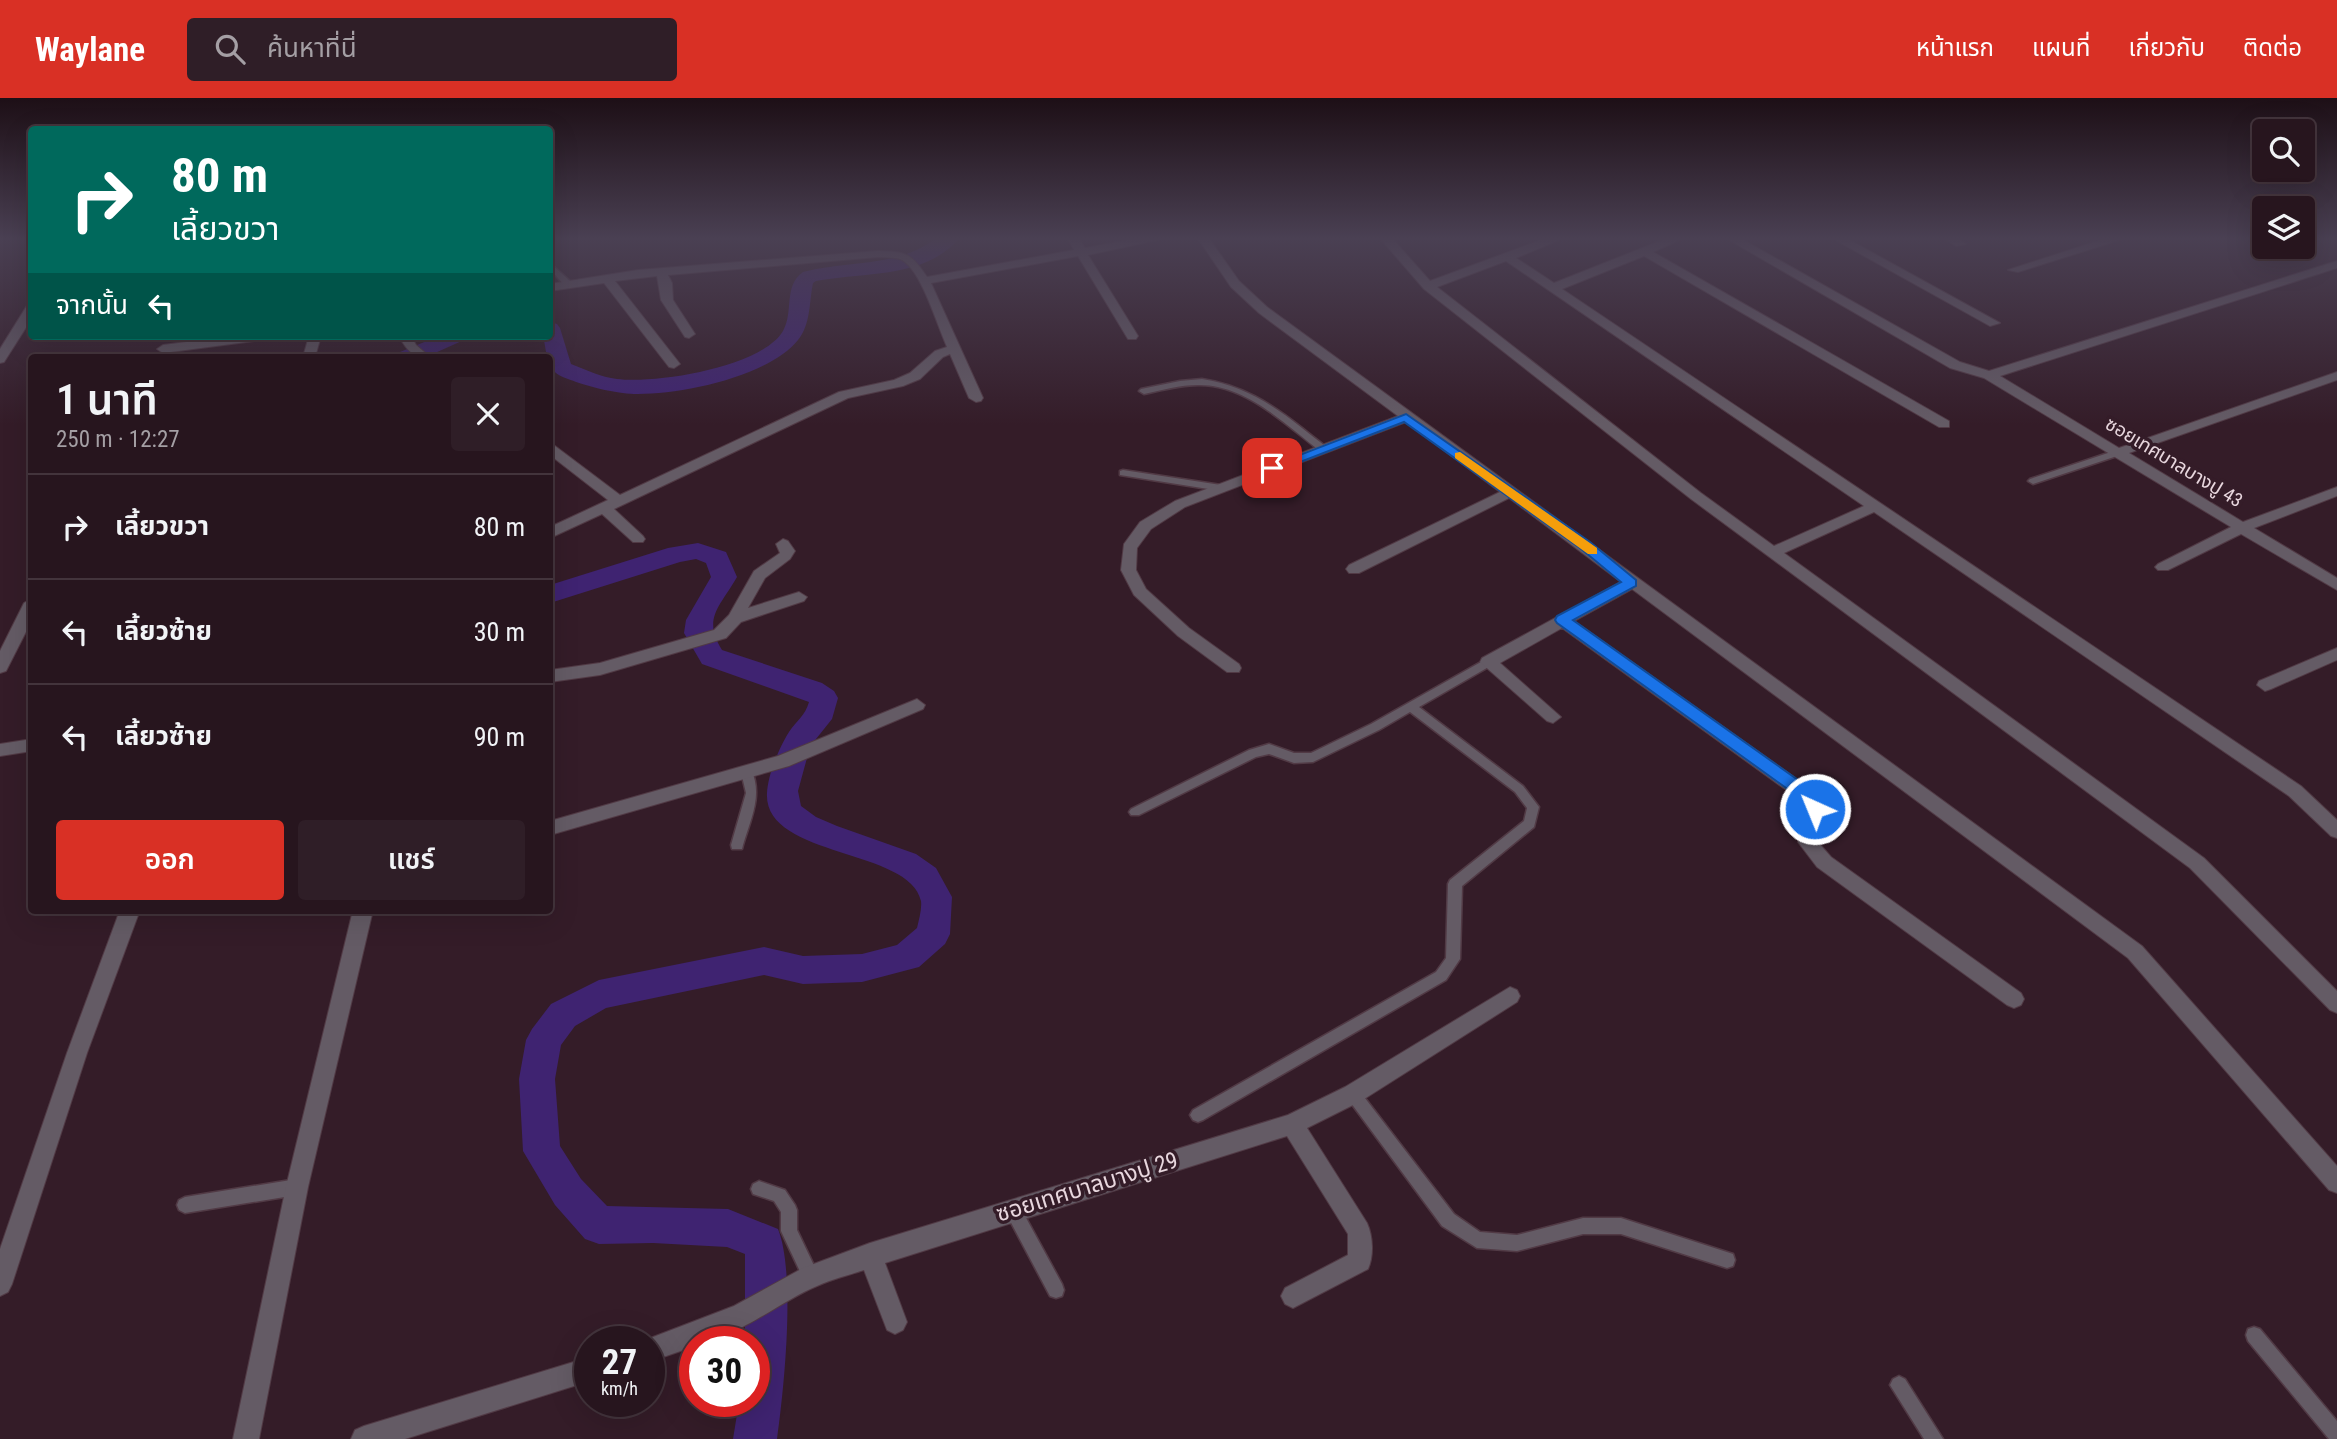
<!DOCTYPE html>
<html lang="th">
<head>
<meta charset="utf-8">
<style>
	:root { --surface:#27151e; --page:#2f1e27; --text:#f1f3f6; --muted:#a49fa4; --line:#43343c; --accent:#d93025 }
	body { margin:0; font-family:"Roboto Condensed","Noto Sans Thai",sans-serif; background:var(--page); color:var(--text); height:100vh; display:flex; flex-direction:column; font-size:26px; white-space:nowrap }
	* { box-sizing:border-box; margin:0 }
	p { font-size:23px; color:var(--muted) }
	.icon { flex:none; width:38px; height:38px; fill:none; stroke:currentColor; stroke-width:2; stroke-linecap:round; stroke-linejoin:round }
	.map { position:relative; flex:1; overflow:hidden }
	.sheet { position:absolute; left:28px; top:256px; width:525px; height:560px; display:flex; flex-direction:column; background:var(--surface); border-radius:7px; box-shadow:0 7px 28px #0002,0 0 0 2px var(--line) }
	.sheet>* { flex:none }
	.hud { position:absolute; left:28px; top:28px; width:525px; height:214px; border-radius:7px; box-shadow:0 7px 28px #0002,0 0 0 2px var(--line); background:#00695c; color:#fff; overflow:hidden }
	.buttons { position:absolute; left:2252px; top:21px; display:grid; gap:14px }
	.buttons a { display:grid; place-items:center; width:63px; height:63px; border-radius:7px; background:var(--surface); box-shadow:0 7px 28px #0002,0 0 0 2px var(--line); font-size:35px }
	.speed { position:absolute; left:574px; top:1228px; display:flex; gap:14px; font-size:35px; font-weight:700; text-align:center }
	.speed>* { display:grid; place-content:center; width:91px; height:91px; border-radius:50%; background:var(--surface); box-shadow:0 7px 28px #0002,0 0 0 2px var(--line); line-height:1 }
	.speed small { font-size:18px; font-weight:400 }
	.speed .limit { border:10px solid #d22; background:#fff; color:#111 }
	.pin { position:absolute; display:grid; place-items:center; width:60px; height:60px; color:#fff; margin:-30px; border-radius:14px; box-shadow:0 4px 10px #0006 }
	.me { position:absolute; width:77px; margin:-38px; rotate:316deg; stroke-linejoin:round; filter:drop-shadow(0 0 5px #0008) }
	.turn { display:flex; align-items:center; gap:24px; height:147px; padding:0 28px; font-size:32px }
	.turn .icon { width:91px; height:91px; stroke-width:2.5 }
	.turn b { display:block; font-size:49px; line-height:60px }
	.then { display:flex; align-items:center; height:66px; padding:0 28px; background:#0003; gap:14px; font-size:26px }
	.round { display:grid; place-items:center; flex:none; width:74px; height:74px; border-radius:7px; background:var(--page) }
	.summary { display:flex; align-items:center; justify-content:space-between; height:119px; padding:0 28px }
	h1 { font-size:42px; font-weight:600; line-height:52px }
	.action { display:flex; gap:14px; margin-top:auto; padding:14px 28px }
	.action a { flex:1; height:80px; border-radius:7px; background:var(--accent); color:#fff; font-size:28px; font-weight:600; line-height:80px; text-align:center }
	.action a+a { background:var(--page); color:var(--text) }
	ul { padding:0; list-style:none }
	li { display:flex; align-items:center; gap:21px; height:105px; padding:0 28px; border-top:2px solid var(--line) }
	li div { flex:1 }
	li b { display:block; font-size:26px }
	li em { font-style:normal }
	header { display:flex; align-items:center; gap:42px; box-sizing:border-box; height:98px; padding:0 35px; background:var(--accent); color:#fff }
	header strong { font-size:33px }
	nav { display:flex; gap:38px; margin-inline-start:auto; font-size:24px }
	.search { width:490px; height:63px; background:var(--page); display:flex; align-items:center; gap:18px; box-sizing:border-box; padding:0 24px; border-radius:7px; color:var(--muted); font-size:26px }
	.map>svg:first-child { display:block }
</style>
</head>
<body>
<header>
<strong>Waylane</strong>
<div class="search"><svg class="icon" aria-label="search" viewBox="0 0 24 24"><circle cx="10" cy="10" r="6"/><path d="M15 15l6 6"/></svg>ค้นหาที่นี่</div>
<nav><a>หน้าแรก</a><a>แผนที่</a><a>เกี่ยวกับ</a><a>ติดต่อ</a></nav>
</header>
<div class="map">
<svg width="2337" height="1341" viewBox="0 0 2337 1341">
	<rect width="100%" height="100%" fill="#341c28"/>
	<g fill="none" stroke-linecap="round" stroke-linejoin="round">
		<path fill="#3f2371" fill-rule="evenodd" d="M938,139h22c-33,42 -97,35 -144,44l-3,2c-4,19 -2,41 -15,57 -30,37 -118,55 -164,54 -20,-1 -39,-6 -58,-12 -7,-3 -19,-6 -23,-12 -7,-9 -7,-22 -10,-34h7v-14l7,2 3,4 11,36c15,6 30,13 46,15 39,5 145,-12 166,-48 11,-19 0,-45 20,-59 47,-12 95,-4 135,-35z
			M439,238h29l-4,4 -38,17h-29l3,-5z
			M698,445l28,9 11,25c-17,30 -35,41 -15,73l100,33 12,8 4,7 -6,21 -20,25 -5,14 -9,33 3,15 15,11 21,9 79,28 20,14 16,29 -2,37 -5,10 -26,23 -57,15 -59,2 -39,-9 -158,33 -31,18 -14,19 -6,34 5,67 21,33 26,27 121,3 50,20c18,45 6,160 -1,210h-44l6,-37h15v-60h-9v-88l-18,-7 -74,-4 -54,1 -14,-5 -30,-34 -32,-54 -4,-72 7,-39 6,-11 19,-25 48,-24 165,-33 39,9 59,-2 35,-9 20,-17c2,-9 5,-19 4,-27 -11,-53 -158,-43 -154,-108 1,-19 12,-45 22,-61 8,-12 16,-16 20,-30l-107,-38 -18,-31 2,-13 25,-43 -5,-14 -10,-4 -16,3 -130,41v-18l118,-37z"/>
		<defs>
			<path id="lane" d="M550,165l21,19v4h-6l-15,-17z
				M1202,281c39,6 69,24 100,49 8,7 18,13 26,21l-5,3 -3,-1c-35,-27 -75,-67 -122,-66 -18,0 -36,5 -54,9l-5,-3 2,-2 39,-8z
				M2120,351l5,3 -2,2 -90,30 -5,-3 2,-2z
				M1123,372l98,15 5,3 -5,3 -101,-16v-4z
				M1488,560l4,1 2,3 -2,3 -73,42 104,79 16,21 -5,20 -72,59 -2,73 -14,21 -243,140 -5,2 -5,-2 -3,-5 3,-5 243,-138 10,-14 2,-74 2,-4 74,-59 3,-13 -12,-16 -105,-80 -31,18 -66,32 -19,1 -25,-9 -13,3 -117,58h-8l-2,-3 2,-3 118,-59 20,-6 25,9h17l60,-29z
				M747,669l4,2c12,26 0,49 -8,76l-1,4h-10l-1,-4 15,-52 -5,-21 2,-3z
				M1353,989l5,2 96,125 26,18 37,3 66,-17h38l112,36 2,6 -2,6 -6,2 -106,-34h-38l-66,17 -40,-3 -35,-22 -94,-127 -2,-5 2,-5z
				M297,1081l6,3 2,5 -2,5 -6,3 -112,18 -6,-3 -2,-5 2,-5 6,-3z
				M759,1083l26,9 10,15 2,5v20l22,46 -2,6 -6,2 -6,-2 -24,-51v-19l-7,-11 -21,-7 -2,-5 2,-5z
				M1013,1104l6,3 43,79 2,6 -2,6 -6,2 -6,-2 -43,-81 -2,-5 2,-5z
				M2254,1229l6,2 77,92v18h-8l-81,-98 -2,-6 2,-6z
				M1899,1278l6,3 38,60h-19l-34,-54 3,-6z"/>
			<path id="street" d="M1067,139h11l7,11 60,-11h26l-83,18 50,81 -2,3h-8l-50,-83 -147,27 52,115 -2,3 -5,1 -7,-4 -19,-44 -7,3 -23,22 -17,7 -55,12 -234,111 29,27 2,3 -2,3h-10l-31,-28 -52,24v-11l58,-27 -58,-45v-10l5,1 65,49 219,-103 55,-12 16,-7 25,-22 12,-4c-10,-22 -24,-71 -42,-85 -6,-6 -19,-4 -27,-5l-210,18 4,8 1,17 22,34 -6,4 -4,-1 -24,-37 -4,-24 -42,5 65,83 -6,4 -5,-1 -65,-84 -54,8v-7l88,-14 240,-19c29,1 33,2 49,26l147,-27z
				M1197,139h11l31,44 28,26 875,639 195,220v27l-8,-3 -201,-232 -496,-369 -58,32 234,166 16,22 -2,18 -5,14 14,16 190,136 3,6 -3,6 -7,3 -7,-3 -190,-138 -19,-25 6,-15 2,-17 -10,-13 -234,-169 -62,35 61,54 -8,6 -6,-2 -67,-59 2,-4 139,-76 -112,-84 -150,75h-10l-3,-4 3,-4 151,-73 -94,-70 -221,85 -34,22 -14,19 -1,22 10,19 43,39 50,36 2,4 -2,4h-12l-49,-36 -44,-41 -13,-25 3,-26 16,-22 35,-21 223,-85 -139,-103 -28,-26z
				M1379,139h12l39,44 119,-44h17l-50,21 38,25 116,-46h16l-33,15 296,169v6h-10l-295,-171 -82,33 739,497 36,34v18l-6,-2 -42,-40 -415,-284 -90,41 420,305 133,133v22l-7,-3 -140,-142 -499,-369 -267,-210zM1506,163l358,245 -90,40 -73,-53 -264,-206z
				M1724,139h14l222,125 29,9 348,-110v7l-337,108 119,72 218,-76v8l-208,73 114,69 94,-35v9l-83,32 83,50v12l-96,-56 -73,36h-10l-3,-3 3,-3 73,-37 -247,-149 -34,-10z
				M1830,139h14l156,86 -10,3z
				M1941,139h15l10,7 -10,2z
				M2110,139h19l-111,35 -10,-2z
				M32,205v15l-28,44 -4,1v-14l28,-45z
				M233,238h35l-6,4 -99,13 -6,-4 6,-4z
				M309,238h12l-6,21h-12z
				M399,238h12l5,9 14,12c-17,0 -23,-6 -31,-21z
				M783,441l5,2 7,10 -5,8 -25,19 -17,30 51,-16 8,5 -3,4 -63,21 -15,16 -126,37 -50,7v-12l50,-7 114,-33 15,-15 25,-44 26,-18 -4,-9z
				M32,500v22l-26,51 -6,2v-22l24,-48z
				M2337,550v12l-66,29 -6,2 -8,-6 2,-4z
				M917,601l8,6 -2,4 -134,57 -239,69v-14l228,-65z
				M32,641v12l-32,5v-12z
				M120,812h20l-53,143 -75,231 -4,8 -8,4v-47l67,-196z
				M353,812h20l-65,277 -49,252h-26l53,-252z
				M1510,889l7,3 3,6 -3,6 -156,99 -54,27 60,95c6,13 7,33 1,46l-75,39 -8,-4 -4,-8 4,-8 63,-33v-21l-61,-98 -402,127 22,59 -4,8 -8,4 -8,-4 -23,-60c-15,5 -32,9 -47,16 -35,14 -85,56 -122,56v4l-46,16v-20h-9l94,-36 69,-38 67,-25 418,-128 57,-28z
				M590,1259v24l-185,58h-54l4,-9 9,-4z"/>
		</defs>
		<use href="#lane" stroke="#513a45" stroke-width="3"/>
		<use href="#street" stroke="#513a45" stroke-width="2"/>
		<use href="#lane" fill="#645b65" fill-rule="evenodd"/>
		<use href="#street" fill="#645b65" fill-rule="evenodd"/>
	</g>
	<linearGradient id="sky" x2="0" y2="1"><stop stop-color="#1d0f16"/><stop offset="0.43" stop-color="#4a4053"/><stop offset="1" stop-color="#4a4053" stop-opacity="0"/></linearGradient>
	<rect width="2337" height="327" fill="url(#sky)"/>
	<path fill="#1a73e8" stroke="#114b97" stroke-width="2" d="M1406,316l184,128 46,38v6l-63,34 235,167 16,22 -3,5h-11l-13,-18 -240,-173 -2,-3 2,-4 64,-34 -41,-34 -176,-126 -127,49 -5,1 -6,-4z"/>
	<path fill="#f59e0b" d="M1460,354l137,96v6h-9l-133,-96v-5z"/>
	<g text-anchor="middle" dominant-baseline="central" stroke-width="7" stroke-linejoin="round" paint-order="stroke">
		<g font-size="19" fill="#e8d7de" stroke="#341c28">
			<text transform="translate(2174 364) rotate(31)">ซอยเทศบาลบางปู 43</text>
		</g>
		<g font-size="23" fill="#e8d7de" stroke="#341c28">
			<text transform="translate(1087 1089) rotate(-17)">ซอยเทศบาลบางปู 29</text>
		</g>
	</g>
</svg>
<div class="buttons">
<a><svg class="icon" aria-label="search" viewBox="0 0 24 24"><circle cx="10" cy="10" r="6"/><path d="M15 15l6 6"/></svg></a>
<a><svg class="icon" aria-label="layers" viewBox="0 0 24 24"><path d="M12 4l9 5-9 5-9-5zM3 14l9 5 9-5"/></svg></a>
</div>
<div class="speed"><div>27<small>km/h</small></div><div class="limit">30</div></div>
<div class="pin" style="left:1272px;top:370px;background:#d93025"><svg class="icon" aria-label="arrive" viewBox="0 0 24 24"><path d="M6 21V4h12l-3 4 3 4H6"/></svg></div>
<svg class="me" style="left:1815px;top:711px" viewBox="-20 -20 40 40"><circle r="17" fill="#1a73e8" stroke="#fff" stroke-width="3"/><path d="M0-11L8 9 0 5-8 9z" fill="#fff"/></svg>
<div class="hud">
<div class="turn"><svg class="icon" aria-label="right" viewBox="0 0 24 24"><path d="M7 20v-9h11M14 6l5 5-5 5"/></svg><div><b>80 m</b>เลี้ยวขวา</div></div>
<div class="then">จากนั้น<svg class="icon" aria-label="left" viewBox="0 0 24 24"><path d="M17 20v-9H6M10 6l-5 5 5 5"/></svg></div>
</div>
<section class="sheet">
<div class="summary"><div><h1>1 นาที</h1><p>250 m · 12:27</p></div><a class="round"><svg class="icon" aria-label="close" viewBox="0 0 24 24"><path d="M6 6l12 12M18 6L6 18"/></svg></a></div>
<ul>
<li><svg class="icon" aria-label="right" viewBox="0 0 24 24"><path d="M7 20v-9h11M14 6l5 5-5 5"/></svg><div><b>เลี้ยวขวา</b></div><em>80 m</em></li>
<li><svg class="icon" aria-label="left" viewBox="0 0 24 24"><path d="M17 20v-9H6M10 6l-5 5 5 5"/></svg><div><b>เลี้ยวซ้าย</b></div><em>30 m</em></li>
<li><svg class="icon" aria-label="left" viewBox="0 0 24 24"><path d="M17 20v-9H6M10 6l-5 5 5 5"/></svg><div><b>เลี้ยวซ้าย</b></div><em>90 m</em></li>
</ul>
<div class="action"><a>ออก</a><a>แชร์</a></div>
</section>
</div>
</body>
</html>
